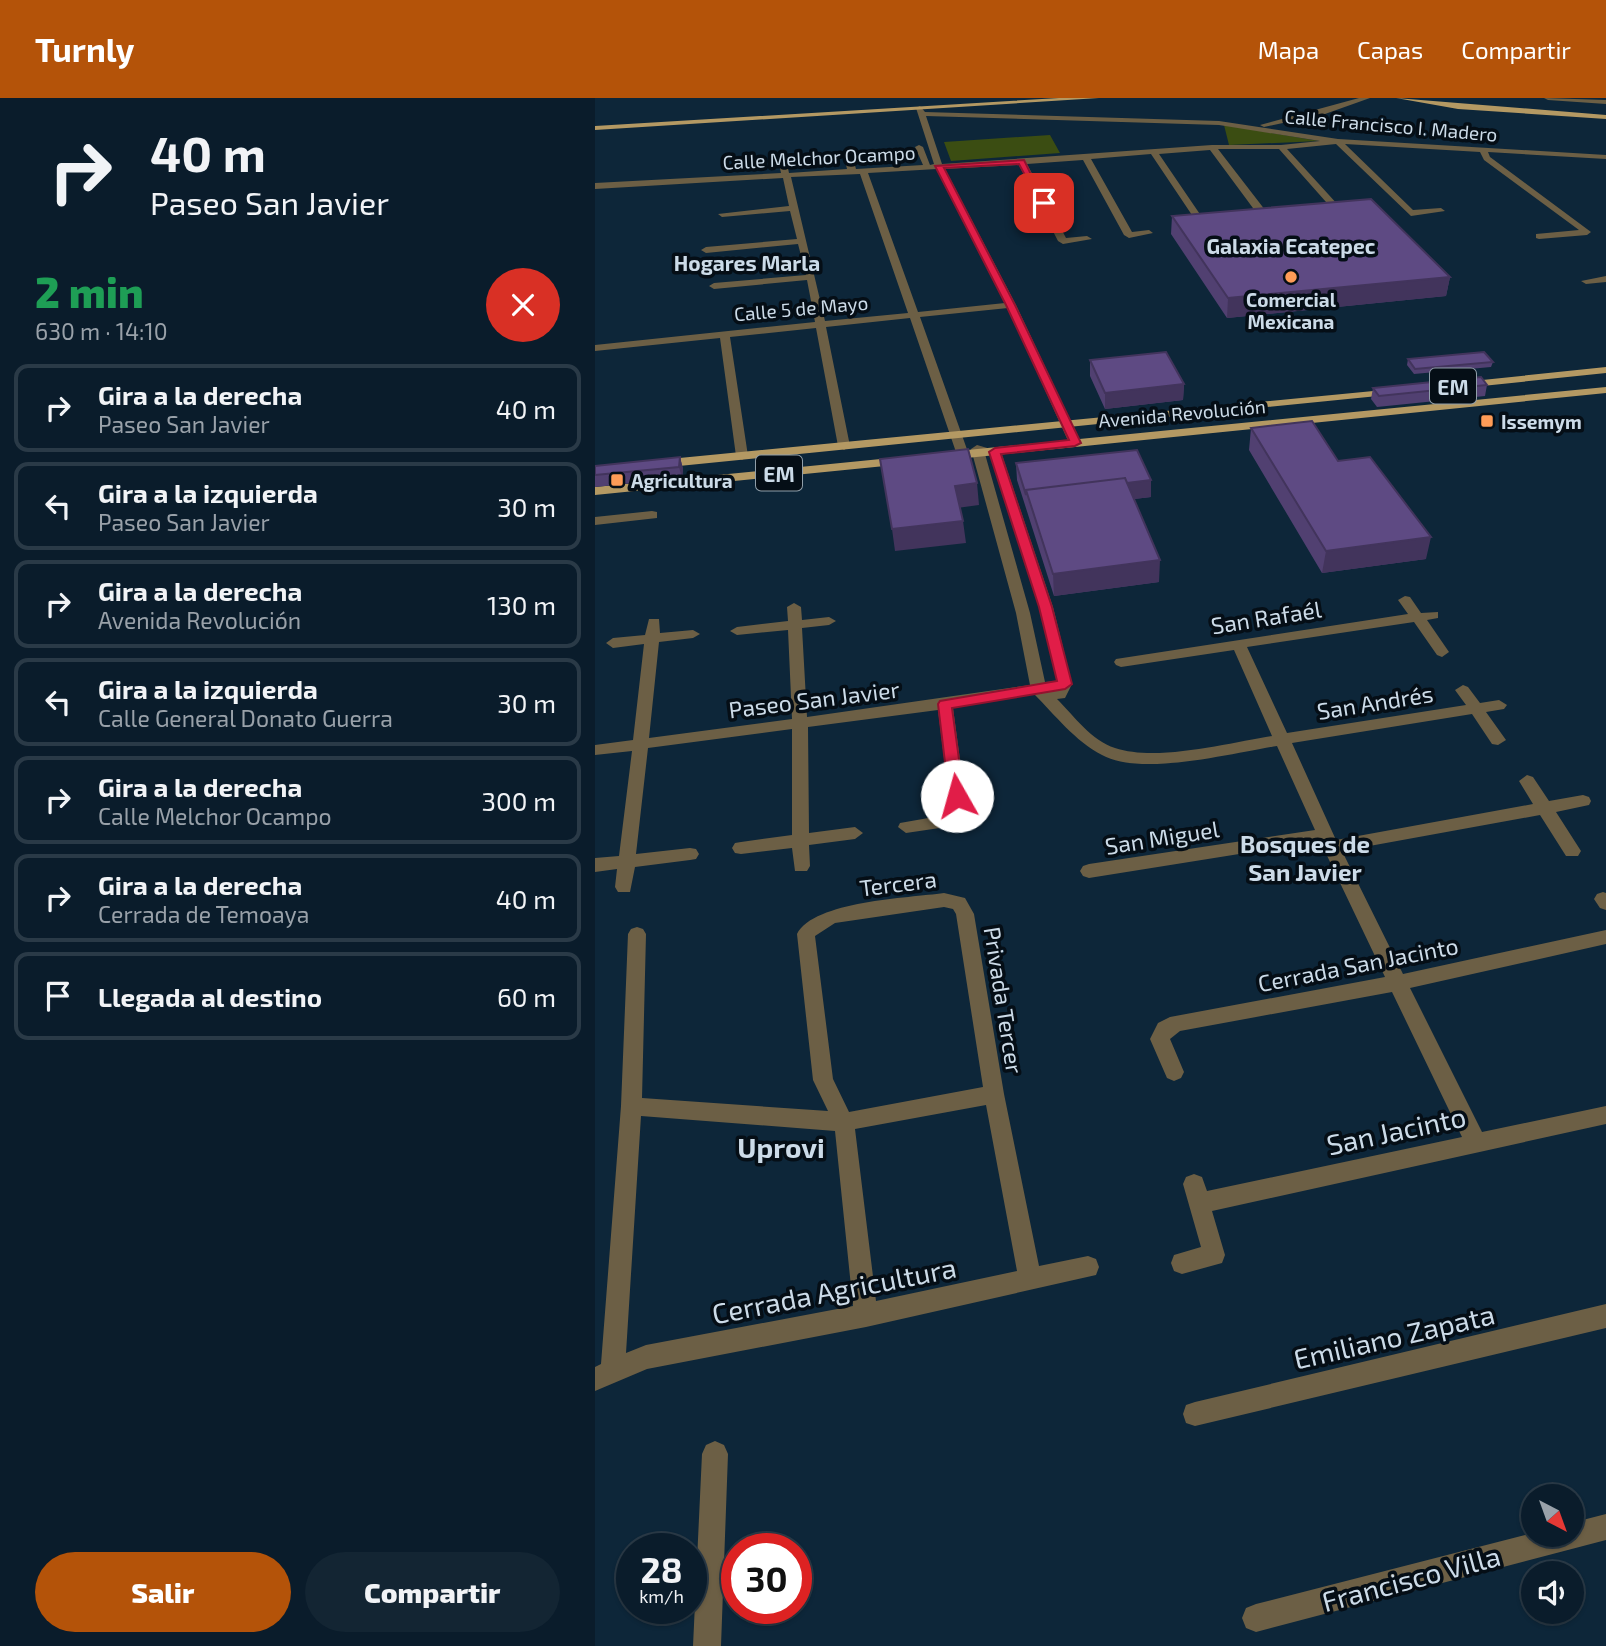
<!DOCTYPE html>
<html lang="es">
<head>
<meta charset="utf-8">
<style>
	:root { --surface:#0a1c2b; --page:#132533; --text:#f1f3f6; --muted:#99a1a9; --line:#2a3a47; --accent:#b45309 }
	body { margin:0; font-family:"Exo 2",sans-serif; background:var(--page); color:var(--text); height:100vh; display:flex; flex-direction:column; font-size:26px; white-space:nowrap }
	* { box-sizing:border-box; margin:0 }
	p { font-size:23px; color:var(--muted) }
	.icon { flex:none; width:38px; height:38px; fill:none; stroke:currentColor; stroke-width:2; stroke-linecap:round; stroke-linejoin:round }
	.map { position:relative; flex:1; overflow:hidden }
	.side { display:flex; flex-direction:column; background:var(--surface); width:595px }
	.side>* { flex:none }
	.banner { background:#0a1c2b; color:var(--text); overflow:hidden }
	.needle { width:46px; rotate:139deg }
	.tools { position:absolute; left:926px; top:1386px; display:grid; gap:14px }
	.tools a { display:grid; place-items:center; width:63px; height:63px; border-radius:50%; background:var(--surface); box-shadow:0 2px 5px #0004,0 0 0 2px var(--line); font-size:35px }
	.speed { position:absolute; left:21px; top:1435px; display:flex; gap:14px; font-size:35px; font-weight:700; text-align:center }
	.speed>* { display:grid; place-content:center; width:91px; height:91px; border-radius:50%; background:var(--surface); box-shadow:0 2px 5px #0004,0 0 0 2px var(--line); line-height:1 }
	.speed small { font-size:18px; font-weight:400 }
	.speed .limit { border:10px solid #d22; background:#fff; color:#111 }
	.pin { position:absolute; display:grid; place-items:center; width:60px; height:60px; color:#fff; margin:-30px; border-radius:14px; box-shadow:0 4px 10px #0006 }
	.me { position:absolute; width:77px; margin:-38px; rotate:353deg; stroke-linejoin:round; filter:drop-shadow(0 0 5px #0008) }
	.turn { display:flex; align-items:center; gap:24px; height:147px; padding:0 35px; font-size:32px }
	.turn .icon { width:91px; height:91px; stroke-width:2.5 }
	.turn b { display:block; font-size:49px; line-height:60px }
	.round { display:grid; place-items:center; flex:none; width:74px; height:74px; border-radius:37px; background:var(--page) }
	.headline { display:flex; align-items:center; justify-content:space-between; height:119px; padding:0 35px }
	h1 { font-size:42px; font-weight:800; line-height:52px; color:#1e9e55 }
	.action { display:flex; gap:14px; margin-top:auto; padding:14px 35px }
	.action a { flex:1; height:80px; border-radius:42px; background:var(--accent); color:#fff; font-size:28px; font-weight:800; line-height:80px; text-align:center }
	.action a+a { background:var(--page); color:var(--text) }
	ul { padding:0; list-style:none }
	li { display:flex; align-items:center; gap:21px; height:88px; margin:0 14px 10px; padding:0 21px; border:4px solid var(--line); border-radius:14px }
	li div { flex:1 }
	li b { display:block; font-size:26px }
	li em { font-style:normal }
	header { display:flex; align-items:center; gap:42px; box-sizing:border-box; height:98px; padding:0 35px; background:var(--accent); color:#fff }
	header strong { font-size:33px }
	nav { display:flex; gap:38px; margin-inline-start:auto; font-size:24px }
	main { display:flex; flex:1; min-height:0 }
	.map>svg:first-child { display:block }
</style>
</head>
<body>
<header>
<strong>Turnly</strong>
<nav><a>Mapa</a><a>Capas</a><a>Compartir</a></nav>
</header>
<main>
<section class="side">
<div class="banner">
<div class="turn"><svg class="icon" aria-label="right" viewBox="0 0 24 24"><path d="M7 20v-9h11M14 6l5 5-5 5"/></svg><div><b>40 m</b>Paseo San Javier</div></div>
</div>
<div class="headline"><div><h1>2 min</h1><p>630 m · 14:10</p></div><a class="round" style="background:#d93025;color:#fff"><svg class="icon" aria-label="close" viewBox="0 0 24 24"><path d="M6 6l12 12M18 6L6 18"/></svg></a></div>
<ul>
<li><svg class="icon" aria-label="right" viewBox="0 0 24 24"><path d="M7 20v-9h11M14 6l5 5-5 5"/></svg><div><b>Gira a la derecha</b><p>Paseo San Javier</p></div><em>40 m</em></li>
<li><svg class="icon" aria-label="left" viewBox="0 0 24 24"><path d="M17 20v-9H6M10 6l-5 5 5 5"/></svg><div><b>Gira a la izquierda</b><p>Paseo San Javier</p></div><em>30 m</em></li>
<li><svg class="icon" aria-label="right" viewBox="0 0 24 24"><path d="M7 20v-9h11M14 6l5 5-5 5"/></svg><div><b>Gira a la derecha</b><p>Avenida Revolución</p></div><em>130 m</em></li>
<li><svg class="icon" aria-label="left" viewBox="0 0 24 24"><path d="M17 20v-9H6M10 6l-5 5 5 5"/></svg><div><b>Gira a la izquierda</b><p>Calle General Donato Guerra</p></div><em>30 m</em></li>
<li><svg class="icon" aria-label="right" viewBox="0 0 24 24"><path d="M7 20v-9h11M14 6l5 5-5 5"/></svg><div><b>Gira a la derecha</b><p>Calle Melchor Ocampo</p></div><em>300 m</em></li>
<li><svg class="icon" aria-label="right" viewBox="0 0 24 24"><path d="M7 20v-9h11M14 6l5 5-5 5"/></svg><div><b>Gira a la derecha</b><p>Cerrada de Temoaya</p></div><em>40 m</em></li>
<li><svg class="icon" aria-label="arrive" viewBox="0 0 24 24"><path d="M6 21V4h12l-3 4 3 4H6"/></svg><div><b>Llegada al destino</b></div><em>60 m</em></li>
</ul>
<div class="action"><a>Salir</a><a>Compartir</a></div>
</section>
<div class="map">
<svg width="1011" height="1548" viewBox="0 0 1011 1548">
	<rect width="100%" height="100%" fill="#0d2639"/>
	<path fill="#3b4d12" d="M629,27l95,16 -90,4z
		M455,37l10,18 -109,8 -7,-19z"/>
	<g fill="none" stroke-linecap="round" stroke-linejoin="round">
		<path fill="#6c5f45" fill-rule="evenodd" d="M764,0h11l-45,16 -61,13 -4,-2z
			M949,0l62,2v4l-58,-4z
			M325,8l5,6 294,9 119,18 268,16v4l-118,-7 2,5 101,75 -4,3 -48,4 -3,-1v-4l43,-4 -95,-70 -4,-8 -135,-8 68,66 28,-2 4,3 -34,5 -75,-72 -49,5 62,68 -7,3 -63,-71h-61l57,74 -8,4 -57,-77 -51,4 51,75 -11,2 1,-4 -49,-73 -60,5 41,73 17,-2 4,3 -24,5 -5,-3 -41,-75 -56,4 39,74 21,-2 5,3 -29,5 -5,-3 -39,-76 -74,4 71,136 65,138 -6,4 -6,-4 -61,-135 -88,9 49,138 -6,4 -6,-4 -47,-137 -84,9 24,119 -6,4 -6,-4 -22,-118 -86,9 18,119 -6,4 -6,-4 -16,-118 -125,13v-6l220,-23 -8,-42 -93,9 -5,-3 5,-3 92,-8 -8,-31 -92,9 -5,-3 5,-3 91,-8 -7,-28 -68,6 -4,-3 71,-8 -6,-28 -188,11v-6l186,-10 -3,-14 4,-2 4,2 3,14 58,-4 -4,-17 4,-2 4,2 5,17 67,-4 -8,-18 4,-2 4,2 7,18 4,-1 -18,-56zM331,18l293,9 101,16 -39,4h-69l-270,19zM342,71l68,134 -87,9 -50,-139zM265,76l48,139 -83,8 -34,-144z
			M1011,178v6l-20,2 -5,-3z
			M382,347l24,7 52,155 19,77 -7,14 -8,1c17,17 35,42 58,49 42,14 113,-5 157,-12l-38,-86 -113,17 -5,-2 -2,-3 2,-3 292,-45 -10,-14 7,-4 5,1 11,16 17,-1v6l-11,2 22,32 -7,5 -5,-2 -23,-33 -167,25 40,86 179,-28 -11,-15 8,-5 5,2 12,16 19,-3 8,5 -3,4 -18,3 20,28 -8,5 -6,-1 -20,-30 -180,29 44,97 197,-36 -14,-23 8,-6 6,2 16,24 34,-6 6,2 2,4 -2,4 -33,7 25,39 -3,5h-12l-26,-41 -198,36 61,123 203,-44v14l-196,44 72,144 124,-26v18l-394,87 13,44 -3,8 -40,11 -8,-3 -3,-8 3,-8 27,-8 -18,-63 3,-7 8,-3 8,3 5,14 255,-54 -70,-145 -212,39 -10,8 14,33 -3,6 -7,3 -7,-3 -17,-39 8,-16 12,-6 215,-40 -65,-136 -231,37 -6,-2 -3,-5 3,-5 6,-2 226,-34 -38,-84c-44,7 -136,31 -175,9 -27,-14 -47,-40 -68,-61l-81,14 15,111 -8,6 -54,8 -8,-6 2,-4 51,-9 -13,-104 -130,17 1,106 46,-6 8,6 -8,6 -46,6 1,21 -3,5h-12l-3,-23 -51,6 -6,-1 -3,-5 3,-5 6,-1 51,-7v-106l-144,19 -12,106 54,-6 6,1 3,5 -3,5 -6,1 -55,7 -5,25h-12l-3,-5 2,-18 -22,3v-14l24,-2 13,-105 -37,4v-10l38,-5 11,-96 -31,4 -7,-5 7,-5 32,-3 4,-16h10l1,14 33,-3 7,4 -7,4 -34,4 -10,96 143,-19 -4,-89 -51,5 -7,-4 7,-4 51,-6 -1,-14 7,-4 7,4 1,13 27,-3 7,4 -7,4 -27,3 5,89 223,-32 -14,-72 -45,-164zM390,356l5,1 49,152 18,74 -12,1 -15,-69z
			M57,413l5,1v6l-62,7v-8z
			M1008,794l3,1v17l-6,-2 -6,-9 3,-5z
			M349,795l21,5 9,16 30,180 35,172 49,-10 8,3 3,8 -3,8 -230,52 -219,42 -52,22v-24l6,-3 20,-258 7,-172 3,-5 6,-2 6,2 3,5 -4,164 186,13 -15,-31 -16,-146c17,-33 111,-36 147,-41zM349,809l9,2 3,5 27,173 -134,25 -16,-33 -18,-143 20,-13zM391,1007l31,166 -141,30 -21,-172zM46,1018l194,15 18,175 -207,39 -20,8z
			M1011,1206v24l-411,98 -9,-3 -3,-9 3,-9 9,-3z
			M120,1343l9,4 4,9 -7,192h-28l9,-192 4,-9z
			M1011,1416v26l-350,92 -10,-4 -4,-10 4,-10 10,-4 277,-71 38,2v-12z"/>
		<path fill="#b49963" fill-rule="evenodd" d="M464,0h40l-504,32v-4z
			M801,0l210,17v4l-148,-10z
			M1011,269v6l-143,15 -6,-3 6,-3z
			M1011,289v6l-659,67 -6,-4 6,-4z
			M799,291l4,1v4l-739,74 -6,-4 6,-4z
			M306,359l4,1v6l-310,31v-8z"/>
	</g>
	<path fill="#514071" d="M577,118l278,61 -4,19 -219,22 -56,-84z
		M813,261l85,3 -2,5 -77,7 -7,-9z
		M495,262l94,24 -1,16 -78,9 -15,-33z
		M892,287l-2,11 -108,11 -6,-8 2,-11z
		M656,330l87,33 88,98 -104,14 -73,-123z
		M85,359l3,12 -1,9 -87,9v-21z
		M421,365l135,17v17l-17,2 25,83 -105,14 -37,-116z"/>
	<path fill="#42345c" d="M855,179l-4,19 -219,22 1,-20z
		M589,286l-1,16 -78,9v-16z
		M85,359l3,12 -1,9 -3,-11z
		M556,382v17l-118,14 -6,-17z
		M382,385l2,22 -22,3 -2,-22z
		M368,423l3,22 -71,8 -3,-22z
		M836,439l-5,22 -104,14 4,-22z
		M565,462l-1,22 -105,14 -1,-22z"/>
	<path fill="#5e4a83" stroke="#42345c" stroke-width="2" d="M776,101l79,78 -222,21 -56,-82z
		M571,254l18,32 -79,9 -15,-33z
		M889,254l9,10 -78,7 -7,-10z
		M886,279l6,8 -108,11 -6,-8z
		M717,323l26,40 32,-4 61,80 -105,14 -75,-123z
		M373,351l9,34 -22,3 8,35 -71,8 -12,-70z
		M542,352l14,30 -24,3 -2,-5 -99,12v5l-10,-32z
		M85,359l-1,10 -84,8v-9z
		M530,380l35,82 -107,14 -27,-84z"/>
	<path fill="#e11d48" stroke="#92132f" stroke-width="2" d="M429,62l22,45 -6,-2 -21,-39 -75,4 71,137 66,138 -6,3 -74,8 51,153 20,77 -7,5 -113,19 12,88 -7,5 -8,-5 -11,-92 2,-3 117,-20 -18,-74 -50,-155 6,-4 74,-8 -63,-135 -71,-139z"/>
	<g fill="#fe9c57" stroke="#050e16" stroke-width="2.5">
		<circle cx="696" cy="179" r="7"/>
		<rect x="885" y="316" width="14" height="14" rx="3.5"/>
		<rect x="15" y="375" width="14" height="14" rx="3.5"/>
	</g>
	<g text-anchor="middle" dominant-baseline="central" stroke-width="7" stroke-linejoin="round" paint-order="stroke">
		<g font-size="19" fill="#ccdbe8" stroke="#050e16">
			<text transform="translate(796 27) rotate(5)">Calle Francisco I. Madero</text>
			<text transform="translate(224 59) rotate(-3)">Calle Melchor Ocampo</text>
			<text transform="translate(206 210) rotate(-5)">Calle 5 de Mayo</text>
			<text transform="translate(587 315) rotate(-5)">Avenida Revolución</text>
		</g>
		<g font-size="19" font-weight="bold" fill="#ccdbe8" stroke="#050e16" text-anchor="start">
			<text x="696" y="201" text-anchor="middle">Comercial<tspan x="696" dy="22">Mexicana</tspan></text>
			<text x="906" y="323">Issemym</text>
			<text x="36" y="382">Agricultura</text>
		</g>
		<g font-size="21" font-weight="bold" fill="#ccdbe8" stroke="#050e16">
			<text x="696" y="147">Galaxia Ecatepec</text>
			<text x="152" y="164">Hogares Marla</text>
		</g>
		<g fill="#050e16" stroke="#909ea9" stroke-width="2">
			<rect x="835" y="270.5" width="46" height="35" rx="5"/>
			<rect x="161" y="357.5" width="46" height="35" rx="5"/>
		</g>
		<g font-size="21" font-weight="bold" fill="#ccdbe8">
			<text x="858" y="288">EM</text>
			<text x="184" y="375">EM</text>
		</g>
		<g font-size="23" fill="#ccdbe8" stroke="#050e16">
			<text transform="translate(671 519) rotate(-9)">San Rafaél</text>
			<text transform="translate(219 601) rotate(-7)">Paseo San Javier</text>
			<text transform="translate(780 604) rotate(-9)">San Andrés</text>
			<text transform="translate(567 739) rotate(-9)">San Miguel</text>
			<text transform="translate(303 785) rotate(-7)">Tercera</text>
			<text transform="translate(763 866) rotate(-11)">Cerrada San Jacinto</text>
			<text transform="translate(409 902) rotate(81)">Privada Tercer</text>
		</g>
		<g font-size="24" font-weight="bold" fill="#ccdbe8" stroke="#050e16">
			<text x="710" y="745">Bosques de<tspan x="710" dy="28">San Javier</tspan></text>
		</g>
		<g font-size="28" fill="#ccdbe8" stroke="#050e16">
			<text transform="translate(801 1032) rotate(-12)">San Jacinto</text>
			<text transform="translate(239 1192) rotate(-11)">Cerrada Agricultura</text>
			<text transform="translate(799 1238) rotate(-13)">Emiliano Zapata</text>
			<text transform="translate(816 1480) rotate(-15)">Francisco Villa</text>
		</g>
		<g font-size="28" font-weight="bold" fill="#ccdbe8" stroke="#050e16">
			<text x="186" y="1049">Uprovi</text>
		</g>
	</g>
</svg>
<div class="tools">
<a><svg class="needle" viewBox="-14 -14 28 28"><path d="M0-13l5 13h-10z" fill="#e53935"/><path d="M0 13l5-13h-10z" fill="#99a1a9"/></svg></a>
<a><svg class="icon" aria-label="sound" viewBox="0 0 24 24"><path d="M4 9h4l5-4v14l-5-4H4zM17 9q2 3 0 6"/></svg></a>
</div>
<div class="speed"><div>28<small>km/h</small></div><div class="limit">30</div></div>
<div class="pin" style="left:449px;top:105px;background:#d93025"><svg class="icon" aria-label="arrive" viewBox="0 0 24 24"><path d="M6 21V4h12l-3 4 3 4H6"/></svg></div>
<svg class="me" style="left:362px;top:698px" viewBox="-20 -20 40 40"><circle r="19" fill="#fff"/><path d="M0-13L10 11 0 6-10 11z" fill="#e11d48"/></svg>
</div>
</main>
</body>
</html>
